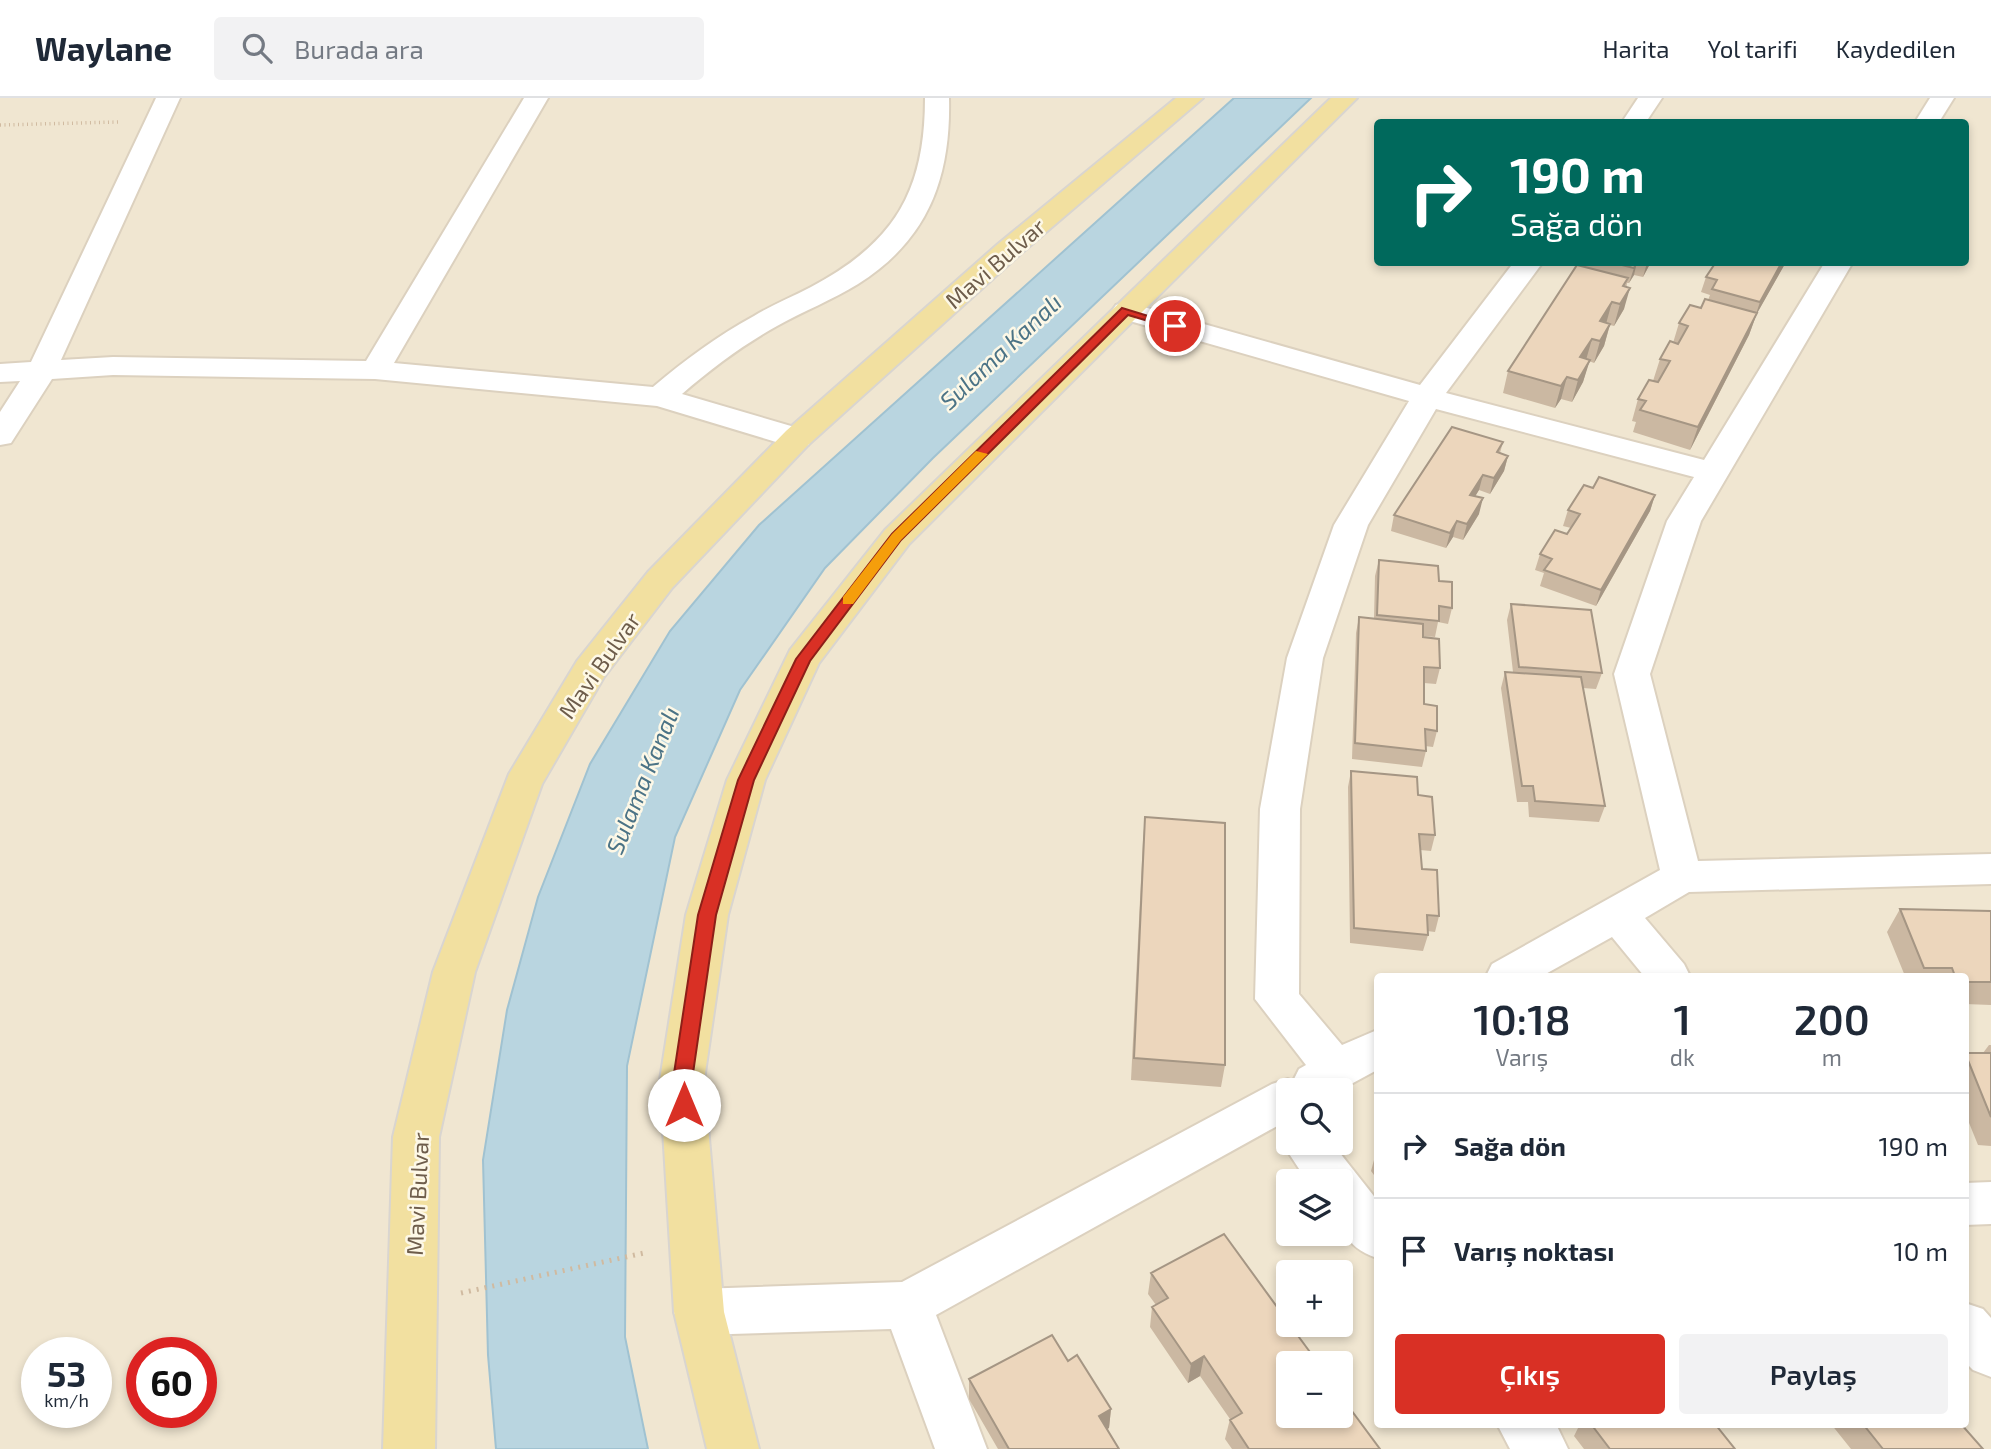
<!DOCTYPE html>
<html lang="tr">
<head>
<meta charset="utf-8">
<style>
	:root { --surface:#fff; --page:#f2f2f3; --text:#1f2937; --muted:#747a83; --line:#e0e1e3; --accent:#d93025 }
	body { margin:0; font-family:"Exo 2",sans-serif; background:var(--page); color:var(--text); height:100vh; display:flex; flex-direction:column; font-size:26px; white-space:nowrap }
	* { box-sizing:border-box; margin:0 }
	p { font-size:23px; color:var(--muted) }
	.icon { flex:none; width:38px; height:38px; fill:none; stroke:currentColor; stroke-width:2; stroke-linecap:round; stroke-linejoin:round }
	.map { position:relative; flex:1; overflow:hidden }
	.side { position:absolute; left:1374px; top:875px; width:595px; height:455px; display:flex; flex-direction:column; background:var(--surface); border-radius:7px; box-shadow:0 4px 10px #0003 }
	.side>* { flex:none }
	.banner { position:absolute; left:1374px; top:21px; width:595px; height:147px; border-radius:7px; box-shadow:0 4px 10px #0003; background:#00695c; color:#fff; overflow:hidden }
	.controls { position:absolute; left:1276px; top:980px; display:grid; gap:14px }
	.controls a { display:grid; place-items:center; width:77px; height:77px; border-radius:7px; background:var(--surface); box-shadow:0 4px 10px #0003; font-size:35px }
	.speed { position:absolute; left:21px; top:1239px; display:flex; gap:14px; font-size:35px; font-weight:700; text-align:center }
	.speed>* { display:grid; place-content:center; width:91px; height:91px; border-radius:50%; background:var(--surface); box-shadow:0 4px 10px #0003; line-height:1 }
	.speed small { font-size:18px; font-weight:400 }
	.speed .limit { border:10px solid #d22; background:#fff; color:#111 }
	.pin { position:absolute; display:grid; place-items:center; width:60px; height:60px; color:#fff; margin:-30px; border:4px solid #fff; border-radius:50%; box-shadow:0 2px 7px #0007 }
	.me { position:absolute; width:77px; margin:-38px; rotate:0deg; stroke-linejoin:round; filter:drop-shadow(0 0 5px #0008) }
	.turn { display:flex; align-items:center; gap:24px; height:147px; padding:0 21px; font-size:32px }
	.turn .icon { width:91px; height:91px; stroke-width:2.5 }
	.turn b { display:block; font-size:49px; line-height:60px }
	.eta { display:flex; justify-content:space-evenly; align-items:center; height:119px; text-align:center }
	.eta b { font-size:42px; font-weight:600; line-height:49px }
	.primary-button { display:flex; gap:14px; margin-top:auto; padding:14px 21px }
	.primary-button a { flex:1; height:80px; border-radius:7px; background:var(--accent); color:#fff; font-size:28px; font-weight:600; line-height:80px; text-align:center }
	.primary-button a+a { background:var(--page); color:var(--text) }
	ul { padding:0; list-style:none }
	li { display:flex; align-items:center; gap:21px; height:105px; padding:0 21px; border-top:2px solid var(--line) }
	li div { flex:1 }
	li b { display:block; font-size:26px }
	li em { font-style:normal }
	header { display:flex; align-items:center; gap:42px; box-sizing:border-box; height:98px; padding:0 35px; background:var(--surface); border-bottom:2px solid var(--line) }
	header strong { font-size:33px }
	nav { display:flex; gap:38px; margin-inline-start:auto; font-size:24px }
	.search { width:490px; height:63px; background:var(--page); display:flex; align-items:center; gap:18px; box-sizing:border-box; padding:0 24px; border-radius:7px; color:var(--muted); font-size:26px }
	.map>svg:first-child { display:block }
</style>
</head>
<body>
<header>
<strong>Waylane</strong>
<div class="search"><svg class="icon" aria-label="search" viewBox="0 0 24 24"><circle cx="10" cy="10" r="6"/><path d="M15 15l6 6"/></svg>Burada ara</div>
<nav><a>Harita</a><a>Yol tarifi</a><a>Kaydedilen</a></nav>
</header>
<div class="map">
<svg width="1991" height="1351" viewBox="0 0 1991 1351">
	<rect width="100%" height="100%" fill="#f9f4e2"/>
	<path fill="#f0e6d1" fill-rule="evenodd" d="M0,0h1991v1351h-1991zM1377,24h588v140h-588zM1377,878h588v448h-588zM1288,992h52v53h-52zM1288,1083h52v53h-52zM1288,1174h52v53h-52zM37,1255h59v59h-59zM142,1255h59v59h-59zM1288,1265h52v53h-52z"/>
	<path fill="#b9d5e0" stroke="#a0c2d1" stroke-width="2" d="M1234,0h77l-378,360 -108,110 -85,122 -65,147 -48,229 -2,271 23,112h-152l-8,-94 -5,-195 24,-150 31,-113 52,-133 80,-133 89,-106z"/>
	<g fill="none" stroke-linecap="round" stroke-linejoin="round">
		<defs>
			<path id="minor" d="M156,0h24l-119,262 52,-3 253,4 158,-263h24l-154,265 259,24c32,-27 64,-51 101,-71 18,-11 38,-19 57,-29 83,-44 114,-95 114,-189h24c2,80 -21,142 -91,186 -26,16 -54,27 -81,42 -34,19 -65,42 -95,68l126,37 5,7 -5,7 -11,2 -11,-2 -129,-39 -282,-27 -262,-4 -61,4 -41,64 -11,2v-33l20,-31 -20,1v-18l31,-2z
				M1638,0h24l-16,24h-24z
				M1930,0h24l-15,24h-24z
				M1514,164h29l-97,131 258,67 121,-198h28l-152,259 -51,153 48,187 293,-7v30l-302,8 -44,26 39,46 6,12h-46l-32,-39 -70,39h-56l6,-12 168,-94 -46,-196 53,-153 27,-44 -258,-68 -68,116 -45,133 -23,151 -1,185 43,51 35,-15v40l-37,20h-52v30l-352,195 51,134h-52l-44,-120 -192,6 -18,-7 -7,-16 7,-16 18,-7 203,-7 370,-198 16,-5 5,2 6,-12 7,-4 -51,-66 5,-190 27,-151 47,-133 75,-124 -293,-84 -4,-6 4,-6 10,-3 294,83z
				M1288,1032v13h44l45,57v58c-41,-14 -37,-40 -37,-77h-33l-25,-38z
				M1991,1084v42l-26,1v-42z
				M1965,1205l18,6 8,9v59l-18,-7 -8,-8z
				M1497,1326h59l12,25h-58z"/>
			<path id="primary" d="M1176,0h27l-185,158 -210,189 -136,143 -68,89 -62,107 -67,188 -36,165 -4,312h-52l10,-312 40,-165 76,-198 68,-113 71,-89 138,-141 212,-187z
				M1331,0h26l-448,446 -90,119 -54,117 -37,135 -24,165 20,232 35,137h-52l-33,-137 -14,-232 26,-165 41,-135 63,-130 95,-120z"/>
		</defs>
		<use href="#minor" stroke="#dcd1bf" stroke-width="4"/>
		<use href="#primary" stroke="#d9d5d0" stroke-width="4"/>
		<path stroke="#d0baa0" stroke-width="3.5" stroke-dasharray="1 3.5" stroke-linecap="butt" d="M0,27l118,-3"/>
		<path stroke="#d0baa0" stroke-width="5" stroke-dasharray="2 6" stroke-linecap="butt" d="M461,1195l183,-40"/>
		<use href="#minor" fill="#fff" fill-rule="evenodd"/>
		<use href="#primary" fill="#f2e0a0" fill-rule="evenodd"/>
	</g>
	<path fill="#cbb8a2" d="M1584,164h67l-8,15 -9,-2 -5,8h-2l-3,26 -10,17 -4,-1 -6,21 -10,17 -5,-2 -6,21 -11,20 -11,-3 -6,9 -52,-15 5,-22 75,-105z
		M1724,164h62l-29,51 -8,22 -59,115 -57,-18 3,-10 -4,-1 6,-22 15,-18 7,-22 13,-16 6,-20 22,-15 7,-8 2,-5 -9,-3 5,-15z
		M1503,344l-3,11 8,3 -4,15 -14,23 -11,-4 -4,6 4,18 -16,26 -10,-3 -7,11 -55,-17 3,-16z
		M1593,390l62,7 -5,16 -54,95 -56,-20 4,-13 -9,-3 5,-16 27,-20 4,-6 -8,-2 5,-16z
		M1379,462l60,21 13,27 -4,16 -10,-2 -3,15 -12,-1 17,32 -4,16 -12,-1v21l13,27 -4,16 -8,-1 1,5 -4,16 -70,-8 4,-126 3,-16 15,2 1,-43z
		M1511,506l91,69 -6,16 -13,-1 22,118 -6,16 -70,-5 -1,-15h-11l-16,-114 4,-16h8l-6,-52z
		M1351,673l67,24 17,40 -4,16 -11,-1 2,19 17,47 -4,16 -8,-1 1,4 -5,16 -73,-8 -2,-156z
		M1145,719l80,248 -4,22 -90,-7 12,-240z
		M1900,811l91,2v94l-26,-1v-28h-60l-18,-44z
		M1989,947h2v101l-13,-1 -13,-32v-60h18z
		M1377,1051v30l-6,-8z
		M1151,1175l229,176h-148l-7,-10 5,-20 -30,-43 -12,7 -38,-56 2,-20 4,-2 -8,-11z
		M969,1281l142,30 -2,19 -2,1 12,20h-121l-29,-50z
		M1580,1326h135l20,25h-151l-10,-13z
		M1831,1326h130l22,25h-132z"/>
	<path fill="#a59684" d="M1637,164l-3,13 -5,8 5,-15z
		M1651,164l-8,15 4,-14z
		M1782,164h4l-31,55 5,-15z
		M1630,190l-6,21 -10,17 6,-22z
		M1612,204l-6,22 -6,-3z
		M1757,215l-8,22 -59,115 8,-23z
		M1610,226l-6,22 -10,17 6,-22z
		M1592,241l-6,21 -6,-3z
		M1590,262l-7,22 -11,20 6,-22z
		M1567,279l-6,22 -6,9 6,-22z
		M1508,358l-4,15 -14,23 4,-16z
		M1483,377l-4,15 -12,20 3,-15z
		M1655,397l-5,16 -54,95 5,-16z
		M1483,400l-4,16 -16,26 4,-16z
		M1457,423l-4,16 -7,11 4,-15z
		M1204,1258l-4,20 -12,7 3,-19z
		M1111,1311l-2,19 -12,7 2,-19z"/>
	<path fill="#ecd6bc" stroke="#a59684" stroke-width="2" d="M1610,164h27l-3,6z
		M1716,164l11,2 1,-2h54l-22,40 -48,-13 5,-9 -11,-3z
		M1577,167l51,13 -5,8 7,2 -10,16 -8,-2 -12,19 10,3 -10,17 -8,-2 -12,18 10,3 -12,20 -11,-3 -6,9 -53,-15z
		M1705,201l52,14 -59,114 -58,-17 6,-9 -8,-2 11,-19 9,2 12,-21 -10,-2 10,-18 8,3 10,-18 -9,-3 11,-18 11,3z
		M1452,329l51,15 -6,10 11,4 -14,22 -11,-3 -13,20 13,3 -16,26 -10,-3 -7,12 -56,-18z
		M1599,379l56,18 -54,95 -57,-20 8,-11 -12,-5 15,-24 12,4 13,-20 -12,-4 16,-25 9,3z
		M1379,462l59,6 1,15 13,1v26l-13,-2v15l-62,-6z
		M1511,506l80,6 11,63 -83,-6z
		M1359,519l64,7v13l16,2 1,29 -16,-1v37l13,2v25l-12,-2 1,22 -71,-8z
		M1505,574l76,5 24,129 -70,-5 -2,-15h-11z
		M1351,673l66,6 1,18 14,2 3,38 -16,-1 3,35 15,1 2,46 -12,-1 1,20 -74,-7z
		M1145,719l80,6v242l-91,-7z
		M1900,811l91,2v71h-26v-6h-10l-3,-8h-28z
		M1965,955h26v64z
		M1224,1136l64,88v3h2l28,38h-30v53h52v-21l40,54h-131l-19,-29 12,-7 -38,-57 -13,8 -39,-57 16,-9 -17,-25z
		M1052,1237l16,26 9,-6 34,54 -12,7 20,33h-110l-40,-70z
		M1591,1326h124l20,25h-125z
		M1863,1326h98l22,25h-100z"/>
	<path fill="#d93025" stroke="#8d1f18" stroke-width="2" d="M1122,210l59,18 -6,3 -47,-14 -227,225 -91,121 -56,119 -38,135 -24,165 1,25 -2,5h-14l-4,-30 25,-165 40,-135 58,-121 96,-125z"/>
	<path fill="#f59e0b" d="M976,353l12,3 -87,86 -48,64h-10v-7l49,-63z"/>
	<g text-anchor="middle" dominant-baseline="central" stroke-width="5" stroke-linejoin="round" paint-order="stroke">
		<g font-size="23" fill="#6e5d4b" stroke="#fdf8e7">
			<text transform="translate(995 165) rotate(-41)">Mavi Bulvar</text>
			<text transform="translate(599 567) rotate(-55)">Mavi Bulvar</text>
			<text transform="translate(417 1096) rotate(-87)">Mavi Bulvar</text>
		</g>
		<g font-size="24" font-style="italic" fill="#4b7386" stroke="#fdf8e7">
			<text transform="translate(1000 253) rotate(-43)">Sulama Kanalı</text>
			<text transform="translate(642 682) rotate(-68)">Sulama Kanalı</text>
		</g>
	</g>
</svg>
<div class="controls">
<a><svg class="icon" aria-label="search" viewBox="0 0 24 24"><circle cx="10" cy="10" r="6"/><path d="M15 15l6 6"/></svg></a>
<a><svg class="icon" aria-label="layers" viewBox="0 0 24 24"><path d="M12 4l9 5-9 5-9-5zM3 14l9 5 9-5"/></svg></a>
<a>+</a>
<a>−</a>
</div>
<div class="speed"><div>53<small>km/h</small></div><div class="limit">60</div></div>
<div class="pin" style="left:1175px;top:228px;background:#d93025"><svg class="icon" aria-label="arrive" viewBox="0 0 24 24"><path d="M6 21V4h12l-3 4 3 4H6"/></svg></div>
<svg class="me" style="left:684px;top:1007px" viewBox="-20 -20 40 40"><circle r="19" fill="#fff"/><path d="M0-13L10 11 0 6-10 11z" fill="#d93025"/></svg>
<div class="banner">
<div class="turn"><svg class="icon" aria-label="right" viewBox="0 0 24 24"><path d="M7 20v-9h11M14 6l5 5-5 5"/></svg><div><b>190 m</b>Sağa dön</div></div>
</div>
<section class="side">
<div class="eta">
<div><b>10:18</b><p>Varış</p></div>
<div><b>1</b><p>dk</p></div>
<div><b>200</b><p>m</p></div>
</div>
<ul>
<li><svg class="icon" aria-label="right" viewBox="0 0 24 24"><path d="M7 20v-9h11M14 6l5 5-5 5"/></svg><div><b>Sağa dön</b></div><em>190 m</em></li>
<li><svg class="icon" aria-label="arrive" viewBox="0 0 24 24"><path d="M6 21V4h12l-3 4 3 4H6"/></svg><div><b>Varış noktası</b></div><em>10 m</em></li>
</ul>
<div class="primary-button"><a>Çıkış</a><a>Paylaş</a></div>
</section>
</div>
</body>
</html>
